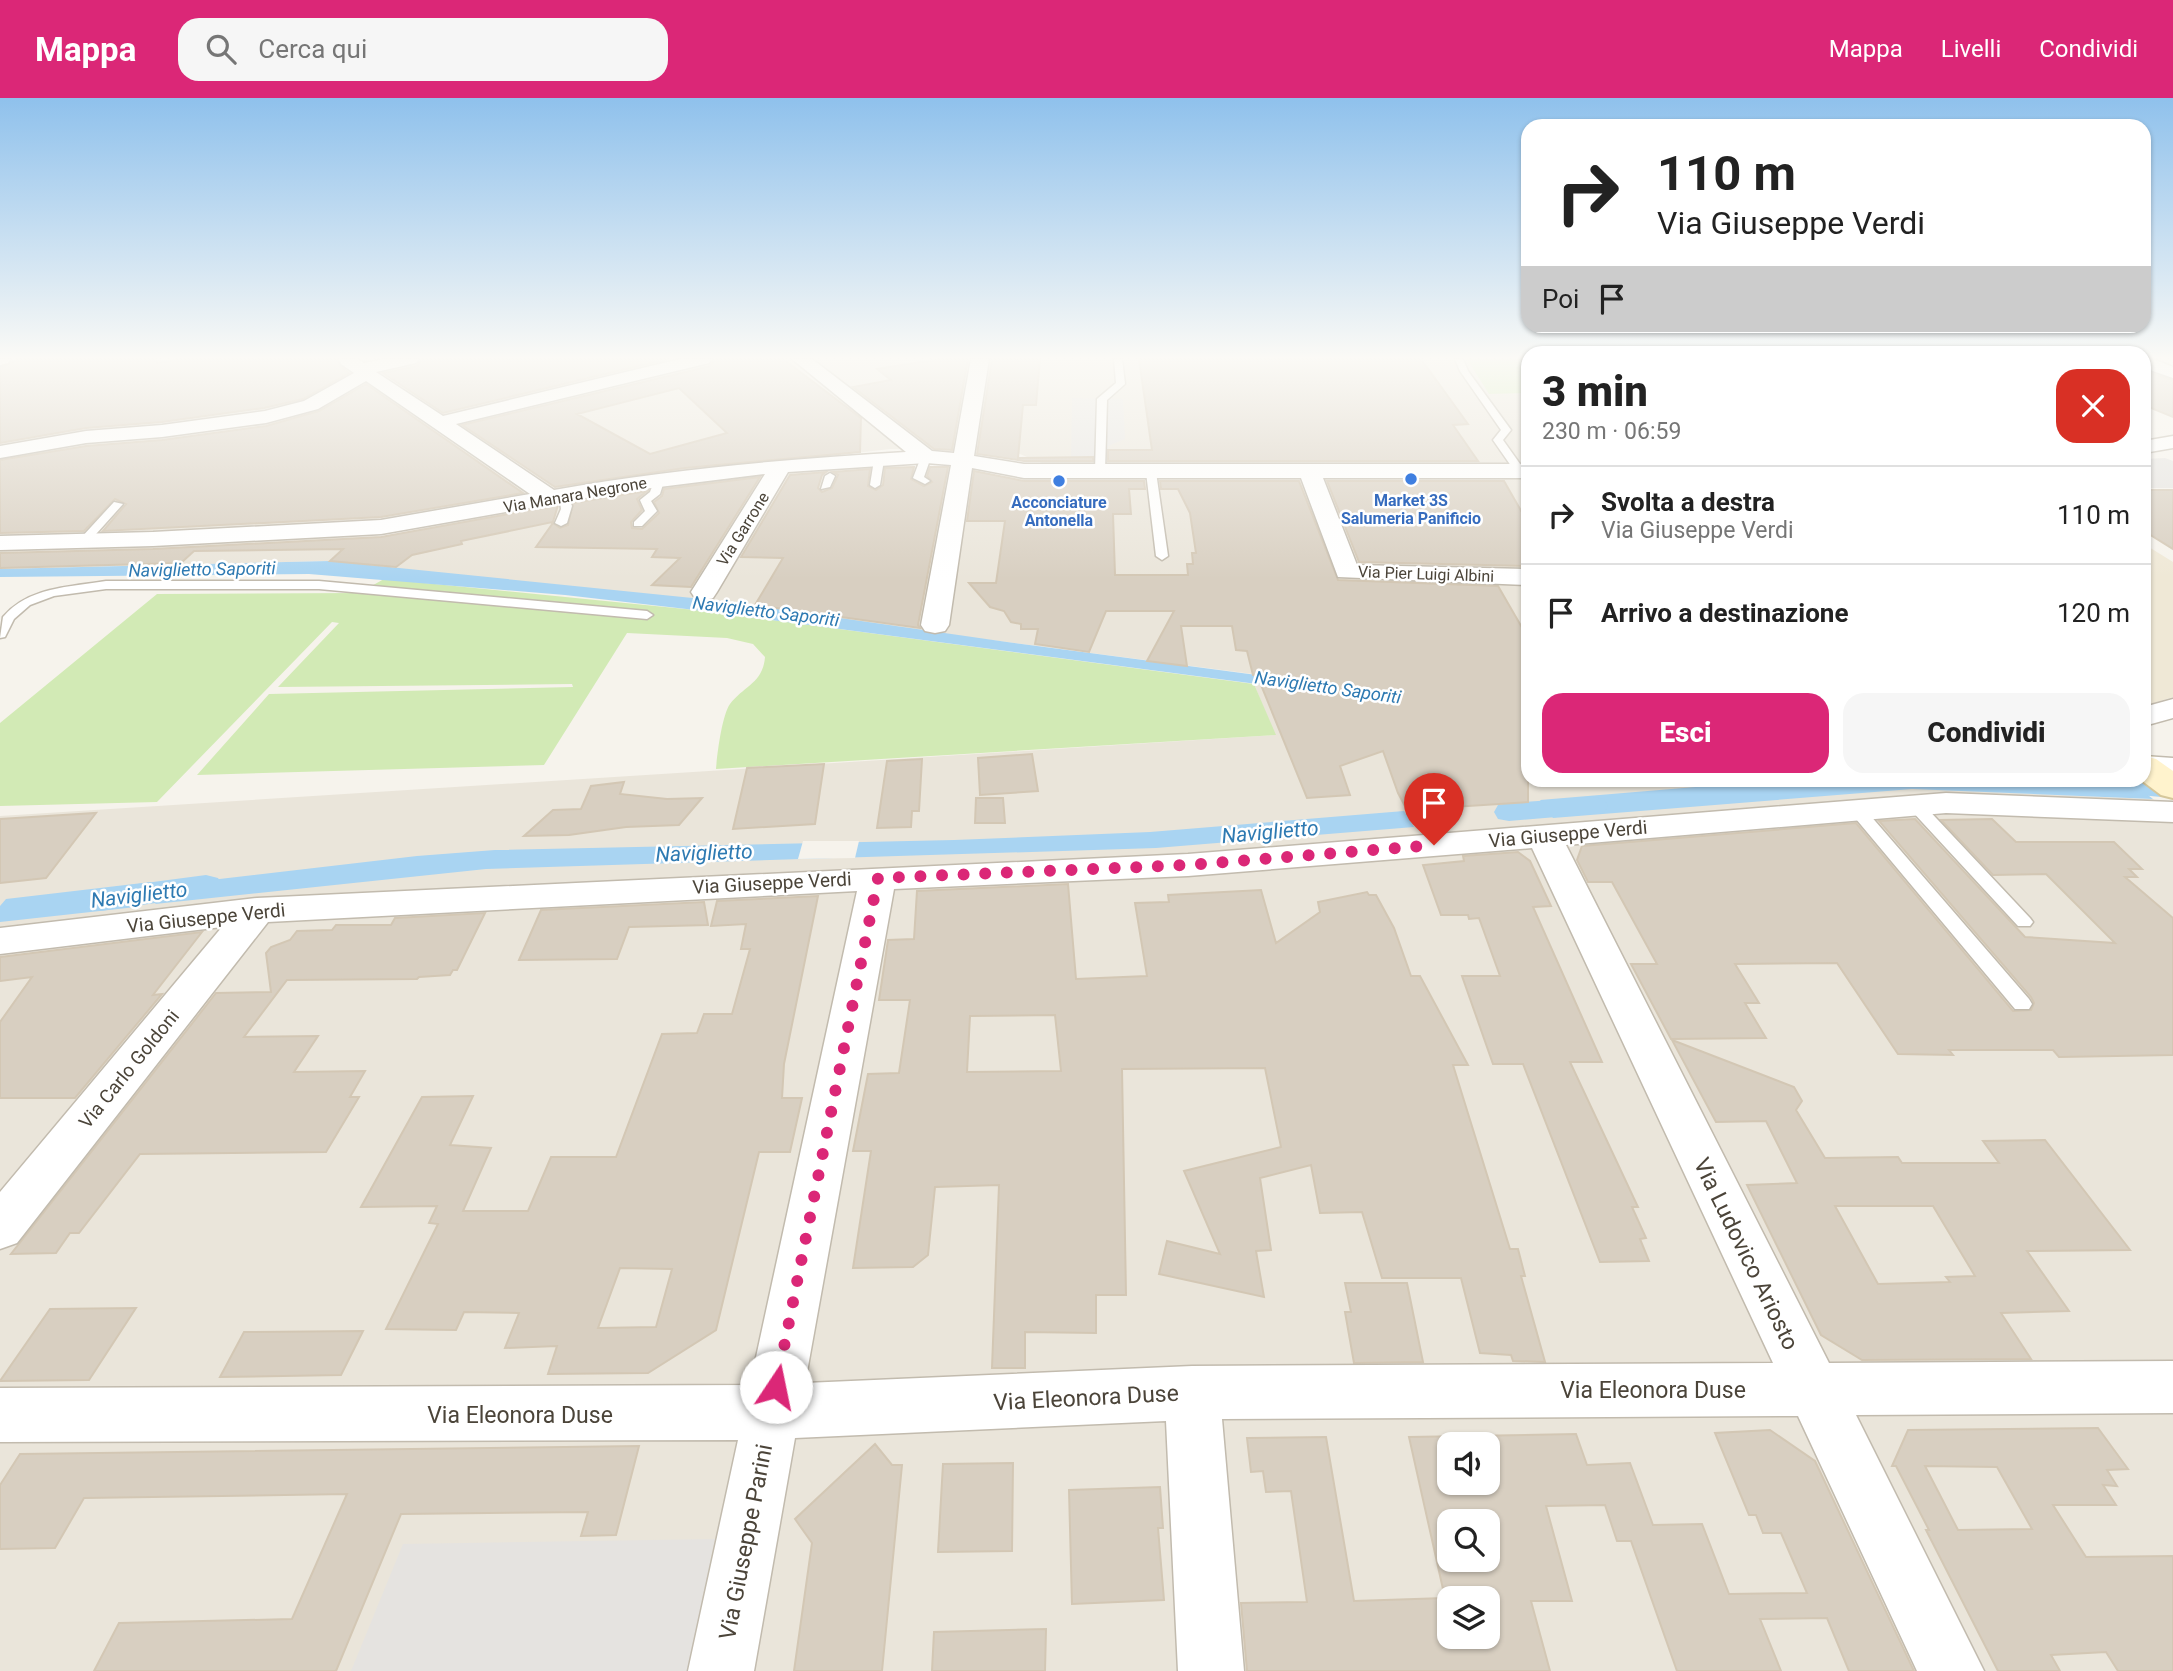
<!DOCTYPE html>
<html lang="it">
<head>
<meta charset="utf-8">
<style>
	:root { --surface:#fff; --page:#f6f6f6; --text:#222; --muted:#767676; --line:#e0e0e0; --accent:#db2777 }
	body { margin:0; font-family:Roboto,sans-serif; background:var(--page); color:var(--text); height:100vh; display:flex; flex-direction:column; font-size:26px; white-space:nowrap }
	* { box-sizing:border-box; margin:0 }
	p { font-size:23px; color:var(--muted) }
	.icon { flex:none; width:38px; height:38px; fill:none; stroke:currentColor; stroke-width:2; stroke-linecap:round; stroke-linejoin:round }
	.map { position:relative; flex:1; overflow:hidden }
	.side { position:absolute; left:1521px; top:248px; width:630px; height:441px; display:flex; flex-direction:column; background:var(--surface); border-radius:21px; box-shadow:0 2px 5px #0004 }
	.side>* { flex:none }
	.hud { position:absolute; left:1521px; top:21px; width:630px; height:214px; border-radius:21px; box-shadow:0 2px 5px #0004; background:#fff; color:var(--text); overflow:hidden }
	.tools { position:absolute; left:1437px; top:1334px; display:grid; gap:14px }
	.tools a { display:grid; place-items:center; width:63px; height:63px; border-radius:14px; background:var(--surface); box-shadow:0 2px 5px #0004; font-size:35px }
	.pin { position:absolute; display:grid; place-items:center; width:60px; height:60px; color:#fff; margin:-72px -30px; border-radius:50% 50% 50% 0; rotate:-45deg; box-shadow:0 0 7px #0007 }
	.pin .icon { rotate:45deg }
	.me { position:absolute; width:77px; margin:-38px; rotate:11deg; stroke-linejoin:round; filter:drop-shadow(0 0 5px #0008) }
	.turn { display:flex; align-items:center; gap:24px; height:147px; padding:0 21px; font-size:32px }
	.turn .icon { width:91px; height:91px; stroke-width:2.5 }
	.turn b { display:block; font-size:49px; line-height:60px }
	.then { display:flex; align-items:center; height:66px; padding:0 21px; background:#0003; gap:14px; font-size:26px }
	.round { display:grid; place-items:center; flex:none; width:74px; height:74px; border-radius:21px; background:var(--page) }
	.summary { display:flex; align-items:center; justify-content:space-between; height:119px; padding:0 21px }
	h1 { font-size:42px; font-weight:800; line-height:52px }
	.cta { display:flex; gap:14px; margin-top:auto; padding:14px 21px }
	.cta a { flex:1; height:80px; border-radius:21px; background:var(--accent); color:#fff; font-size:28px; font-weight:800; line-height:80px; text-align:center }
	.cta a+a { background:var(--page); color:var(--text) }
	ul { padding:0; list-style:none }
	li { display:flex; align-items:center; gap:21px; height:98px; padding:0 21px; border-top:2px solid var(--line) }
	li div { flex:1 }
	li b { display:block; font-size:26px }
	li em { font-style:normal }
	header { display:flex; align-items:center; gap:42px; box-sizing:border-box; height:98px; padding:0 35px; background:var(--accent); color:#fff }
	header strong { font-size:33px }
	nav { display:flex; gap:38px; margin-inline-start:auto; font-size:24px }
	.search { width:490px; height:63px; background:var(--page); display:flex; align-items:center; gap:18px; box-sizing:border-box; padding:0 24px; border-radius:21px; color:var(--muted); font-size:26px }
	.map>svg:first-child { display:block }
</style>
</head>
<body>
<header>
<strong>Mappa</strong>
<div class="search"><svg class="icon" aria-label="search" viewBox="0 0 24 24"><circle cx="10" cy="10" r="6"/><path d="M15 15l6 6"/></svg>Cerca qui</div>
<nav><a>Mappa</a><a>Livelli</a><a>Condividi</a></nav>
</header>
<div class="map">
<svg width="2173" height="1573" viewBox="0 0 2173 1573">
	<rect width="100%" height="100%" fill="#f6f3ec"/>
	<path fill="#eae5da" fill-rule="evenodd" d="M16,261h1512v106h-481l-35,-14 -122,-2 -270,31 -243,44 -377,15v-172z
		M871,368l84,2 47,8 161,3 365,-1v232l-521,-68 -677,-81 -330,8v-21l383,-12 245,-48 153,-18z
		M1254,586l147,19 127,77 393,1 8,8 224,10 20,19v853h-2173v-855l1275,-81zM1449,1346h39v38h-39zM1449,1423h39v38h-39zM1449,1500h39v38h-39z"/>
	<path fill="#efe8d6" d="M2144,446l29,18v135l-29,9z"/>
	<path fill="#d2eab5" d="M1467,261h61v34l-39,1z
		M384,481l311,31 559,74 22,51 -560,34c1,-14 6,-54 14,-65 14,-18 33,-21 35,-47l-12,-13 -26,-6 -100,-5 -83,132 -347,10 72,-81 304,-7 -1,-3 -294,3 61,-64 -7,-1 -175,180 -157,4v-83l157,-129 202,-1z"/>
	<path fill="#e5e3e0" d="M1072,300l51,1 2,40 -17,7 1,16h-38z
		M2165,360l8,3v27h-29v-29z
		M715,1441l-28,132h-336l52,-127z"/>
	<path fill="#a9d4f2" d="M330,463l392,40 285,41 469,62 -75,-1 -706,-93 -130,-15 -256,-21 -309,3v-8z
		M1779,682l351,1 23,18 -241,-10 -359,29 -13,-18z
		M1404,713l10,16 -258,21 -670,21 -331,35 13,-19 249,-29 78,-6 459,-10 196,-8z
		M151,784l-15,25 -136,15v-16l6,-7z"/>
	<path fill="#f6f3ec" d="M803,743h56l-4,17 -57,1z"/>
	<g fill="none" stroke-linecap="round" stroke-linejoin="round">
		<path fill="#a9d4f2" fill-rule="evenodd" d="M2144,679l29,3v18l-103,-9 -11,-3 -4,-6h89z
			M1593,699l11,2 4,7 -4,7 -95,8 -11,-2 -4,-7 4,-7 11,-2z
			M206,777l12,3 5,8 -5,8 -118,17 -12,-3 -5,-8 5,-8 12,-3z"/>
	</g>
	<path fill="#d8cfc1" stroke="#d3c7b4" stroke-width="2" fill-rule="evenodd" d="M18,261h138l1,4 23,-4h157l3,7 9,7 -46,26 -39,9 -102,14 -76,6 -86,15v-75z
		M422,261h246l-225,54 -60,-40 34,-7z
		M715,261h68l78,59 -1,34 -175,16 -130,19 -93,-62 248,-59zM679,290l48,45 -77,21 -73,-40z
		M940,261h28l-16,91 -18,-1 -81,-62 38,-7 -14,-11z
		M992,261h48l-4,46h-13l-5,53 75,-1v4h-69l-47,-7z
		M1139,261h282l47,65 -15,1 25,36h-370v-11h44z
		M2144,273l29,9v37l-29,-12z
		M366,286l157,109 -142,24 -278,14 23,-27 -11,-5 -31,32 -84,2v-73l86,-14 76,-6 104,-14 53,-15z
		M914,369l-3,12 13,7 8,-4 -5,-6 3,-9h18l-30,158 2,3 -165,-23 28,-47 -42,-1 49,-82 36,-3 -4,3 -4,13 4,4 10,-4 6,-13 -5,-3 37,-3 -2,17 8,4 7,-5 2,-17z
		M974,373l50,10h120l1,8h-16l2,25h-18l2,61h73l-1,-11h6l-1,-11h4l-6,-40 -12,-24h-17l-1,-8h139l39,99 160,6 30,52v164l-121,8 -9,-17 -15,-42 -43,15 10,29 -43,3 -50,-123h-4l-6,-24 -11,-1 -4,-24h-51l6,40 -40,-5 27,-50h-68l-17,41 -54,-8 3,-15h-17v-5l-10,-2 -7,-11 -14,-4 -21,-24h27l9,-62h-38z
		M760,379l-69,110 -39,-2 28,-27 -28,-1 5,-8 -121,-2 17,-24 7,5 8,-3 5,-22 74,-12 -10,8 5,11 -11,12 1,6 10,1 17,-16 -5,-11 8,-6 2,-7z
		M1327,383h177l24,42v43l-169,-4z
		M2144,392h29v59l-29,-18z
		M558,407l-5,17 -92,19 1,3 -50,11 -16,12 -66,-6 13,-12 -149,2 -13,12 -181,5v-15l153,-4 228,-12z
		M1032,656l6,37 -58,4 -2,-37z
		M922,661l-3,52h-7l-1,16 -34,1 10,-67z
		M824,666l-9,60 -82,5 14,-61z
		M624,684l-4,12 47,5 35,-1 -23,27 -53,2 -57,8 -45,1 29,-26 28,-1 10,-23z
		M976,700h27l2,25h-30z
		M96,715l-50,65 -46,5v-64z
		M1915,721l110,118 90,6 -69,-69 -53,1 -52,-55 51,-1 24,23h98l28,27h-13l8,8h-12l48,41v137l-114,2 -6,-7h-104l4,5 -55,-1 -61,-91 -102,1 24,39h-14l21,35 -95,1 -40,-75h26l-45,-82h-24l-11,-22 5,-14 274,-23 157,188 18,-1 3,-7 -3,-6 -152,-176z
		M1518,754l12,9 21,45 -18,1 69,155h-32l68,145h-6l14,31 -6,1 9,22 -49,1 -77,-198h-30l-31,-88h38l-21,-58 -10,1 -1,-4h-27l-18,-50 41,-4 -1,-5z
		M1068,786l8,95 71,-3 -12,-73 34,-1 -1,-7 93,-5 15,53 44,-31 -2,-10 49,-10 2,3h7l18,33 17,48h9l48,89h-15l57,184h8l7,27h-4l24,86 -32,-1 -2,-6 -31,-2 -19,-75h-79l-20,-66 -42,1 -9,-48 -51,13 11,72 -15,1 8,46 -105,-23 8,-33 53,13 -36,-83 97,-24 -16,-79 -143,1 4,226h-30v38l-71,-1v36h-33l7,-183 -64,2 -7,68 -15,12 -60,1 18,-117h-18l15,-77 31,-1 11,-73h-31l9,-60 26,-1 3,-48zM1055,917l6,56 -94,1 3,-56z
		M818,798l-34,168 -2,34h20l-12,54h-31l-43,178 -68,43 -100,1 9,-28 -52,2 14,-35 -55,-1 -8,18 -70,-1 52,-105 -9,-1 8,-17 -76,1 61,-110 51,-1 -23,49 41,3 -28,63h65l23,-54h65l46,-123 35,-1 7,-19h28l18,-65h-9l5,-25 -35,2 6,-25zM620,1170l52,1 -16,58 -58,1z
		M704,804l4,23 -79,2 -12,32 -98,1 22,-50z
		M485,815l-28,57h-4l-3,5 -31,2 -2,2 -130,1 -43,57 74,-1 -24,36 71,-1 -15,26h9l-33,55 -186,2 -61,79h-9l-14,20 -45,1 205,-261 55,-1 -5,-39 5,-6 19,-7 7,-9 35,-1 4,-5h55l4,-7z
		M202,834l-49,63 9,-1 -87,104h-75v-76l32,-45 -32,4v-24z
		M1672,942l122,47 8,14 -6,9 29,48 73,-1 4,6h97l-16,-22 62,-1 85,110 -103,1 42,60 -68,2 30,46 -169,1 -41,-25 -74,-150 50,-2 -31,-62 -50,1zM1835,1108h98l42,70 -29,1 4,5 -72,2z
		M1345,1185h62l16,79 -69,1 -9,-51h6z
		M136,1210l-47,72 -89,1 50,-72z
		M363,1233l-22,44 -121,2 24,-45z
		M2098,1330l30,41 -21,1 10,16 -14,-1 13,20h-63l33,52 87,-1v115h-55l-12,-19 -55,3 9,16h-62l-72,-141h3l-33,-64h-4l16,-36zM1925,1368l72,1 35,62 -74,1z
		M1770,1332l45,31 99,210h-65l-22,-53 -67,1 21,52h-104l-46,-130h-14l-12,-36 -59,1 26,95h-41l19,70h-303l-6,-68 66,-1 -16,-111 -25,1 -3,-21 -12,1 -4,-34 79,-1 28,164 91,-3 -36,-161 167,-3 11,31 43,-2 23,62 49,-1 27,70 78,-1 -26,-60h-18l-7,-18h-7l-34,-82zM1449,1346h39v38h-39zM1449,1423h39v38h-39zM1449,1500h39v38h-39z
		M875,1346l17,21h10l-20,206h-88l18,-128 -17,-24z
		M639,1348l-23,89 -35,1 7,-24 -187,2 -65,157h-242l25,-48 173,-4 55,-125 -263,4 -29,50 -55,1v-64l20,-31z
		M1013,1365l-1,88 -74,1 5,-88z
		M1160,1389l3,41h-5l6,72 -92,4 -3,-114z
		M1046,1531l-1,42h-113l2,-39z"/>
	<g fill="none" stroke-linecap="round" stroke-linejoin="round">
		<defs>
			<path id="service" d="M1114,261h8l3,25 -18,16 -2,71 -5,3 -5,-3 2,-72 19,-16z
				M1455,261h8l5,12 43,59 -8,10 22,31 -1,2h-8l-23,-33 8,-10 -41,-59z
				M926,356l5,3 -7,20 6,4 -5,3 -12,-6 8,-21z
				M879,359l5,3 -4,25 -5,3 -5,-3 4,-25z
				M1151,371l5,3 12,84 -6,4 -6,-4 -10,-84z
				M830,375l5,3 -5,11 -9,2 4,-13z
				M655,381l9,2 -4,13 -9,7 6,10 -15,15h-8v-4l11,-11 -5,-11 10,-8z
				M559,396h8l5,12 -5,17 -6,3 -6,-3 6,-14z
				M114,404l9,2 -35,39h-8v-4z
				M106,483h213l328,30 6,4 -6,4 -328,-30h-213l-52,7 -24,9 -16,14 -9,18 -5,1 3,-21c25,-30 67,-30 103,-36z
				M1916,703l6,2 108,115 3,4 -3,4h-12l-108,-117 -2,-3 2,-3z
				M1857,707l6,2 166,192 3,5 -3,5h-14l-164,-196 -2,-3z"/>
			<path id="minor" d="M339,261h19l6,4 20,-4h35l-3,4 -40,9 67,44 237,-57h32l-3,4 -253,61 98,66c117,-21 234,-31 352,-38l-114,-93h20l120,92 22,2 17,-94h18l-15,97 50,8h504v14h-205l34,87 171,4v16l-190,-8 -37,-99h-277l-52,-10 -23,157 -4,6 -10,2 -10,-2 -4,-6 30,-160 -25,-2 -138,9 -71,120 -4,6 -9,2 -9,-2 -4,-6 74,-118 -146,18 -238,42 -228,12 -153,4v-14l153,-4 228,-12 149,-26 -164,-113 -48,28 -52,14 -104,14 -76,6 -86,15v-12l86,-15 76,-6 103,-14 39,-10 50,-28 -13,-9z
				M2144,261h9l20,8v11l-29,-10z
				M2173,338v12l-29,5v-12z
				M2173,601v19l-29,8v-19z
				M2144,658l29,2v20l-29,-2z
				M1946,695l227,9v20l-227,-9 -380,32 263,518 344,-2v52l-317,2 128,256h-67l-119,-255 -576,3 22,252h-66l-12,-250 -371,17 -41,233h-66l50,-231 -738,2v-54l750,-3 107,-494 -589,31 -251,321 -17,6v-57l222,-265 -222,27v-26l257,-30 931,-44zM1532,750l241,515 -581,3 -387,17 89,-494 294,-13z"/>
			<path id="tertiary" d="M0,261h10l-2,4 -8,2z"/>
			<path id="secondary" d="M2144,658l12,3 17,12v27l-12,-3 -20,-15h3z"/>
		</defs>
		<use href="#service" stroke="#c2bbae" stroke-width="3"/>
		<use href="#minor" stroke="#c2bbae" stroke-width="3"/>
		<use href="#tertiary" stroke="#c2bbae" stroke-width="4"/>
		<use href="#secondary" stroke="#d6c79b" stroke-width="4"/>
		<use href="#service" fill="#fff" fill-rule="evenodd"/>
		<use href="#minor" fill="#fff" fill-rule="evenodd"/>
		<use href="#tertiary" fill="#fff" fill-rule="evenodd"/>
		<use href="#secondary" fill="#fff3cd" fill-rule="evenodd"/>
	</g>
	<linearGradient id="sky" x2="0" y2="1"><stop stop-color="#8fc1ec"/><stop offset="0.54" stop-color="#fbfaf6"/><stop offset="1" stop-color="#fbfaf6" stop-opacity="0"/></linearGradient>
	<rect width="2173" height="481" fill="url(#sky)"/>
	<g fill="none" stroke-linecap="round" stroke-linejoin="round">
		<path stroke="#db2777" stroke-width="12" stroke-dasharray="0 21.6" d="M776,1289l102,-509 310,-13 246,-20"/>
	</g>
	<g fill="#3f7fe0" stroke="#fff" stroke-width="2.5">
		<circle cx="1411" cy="381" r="7"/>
		<circle cx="1059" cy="383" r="7"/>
	</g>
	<g text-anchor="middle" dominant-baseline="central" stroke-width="5" stroke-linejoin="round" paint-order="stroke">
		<g font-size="16" fill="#4b4439" stroke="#fff">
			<text transform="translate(575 397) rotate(-10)">Via Manara Negrone</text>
			<text transform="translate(743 431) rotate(-58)">Via Garrone</text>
			<text transform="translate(1426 476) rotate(2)">Via Pier Luigi Albini</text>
		</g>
		<g font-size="16" font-weight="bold" fill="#366cbe" stroke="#fff">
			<text x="1411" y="402">Market 3S<tspan x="1411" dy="18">Salumeria Panificio</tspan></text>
			<text x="1059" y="404">Acconciature<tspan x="1059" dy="18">Antonella</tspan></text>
		</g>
		<g font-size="18" font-style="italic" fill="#2e7ab2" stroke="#fff">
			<text transform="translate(202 471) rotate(-1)">Naviglietto Saporiti</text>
			<text transform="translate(766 513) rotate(7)">Naviglietto Saporiti</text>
			<text transform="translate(1328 589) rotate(8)">Naviglietto Saporiti</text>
		</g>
		<g font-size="19" fill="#4b4439" stroke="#fff">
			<text transform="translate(1568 736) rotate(-5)">Via Giuseppe Verdi</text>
			<text transform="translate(772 785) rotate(-3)">Via Giuseppe Verdi</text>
			<text transform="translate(206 820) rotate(-6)">Via Giuseppe Verdi</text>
			<text transform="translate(129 971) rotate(-51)">Via Carlo Goldoni</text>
		</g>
		<g font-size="21" font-style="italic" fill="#2e7ab2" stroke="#fff">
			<text transform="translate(1270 734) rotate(-5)">Naviglietto</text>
			<text transform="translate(704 755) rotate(-2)">Naviglietto</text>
			<text transform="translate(139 797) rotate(-7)">Naviglietto</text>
		</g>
		<g font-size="23" fill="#4b4439" stroke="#fff">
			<text transform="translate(1746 1156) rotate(64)">Via Ludovico Ariosto</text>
			<text x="1653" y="1292">Via Eleonora Duse</text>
			<text transform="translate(1086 1300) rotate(-3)">Via Eleonora Duse</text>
			<text x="520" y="1317">Via Eleonora Duse</text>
			<text transform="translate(746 1444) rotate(-79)">Via Giuseppe Parini</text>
		</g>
	</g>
</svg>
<div class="tools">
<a><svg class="icon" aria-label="sound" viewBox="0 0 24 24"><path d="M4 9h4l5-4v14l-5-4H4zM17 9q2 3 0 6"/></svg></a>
<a><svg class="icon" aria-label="search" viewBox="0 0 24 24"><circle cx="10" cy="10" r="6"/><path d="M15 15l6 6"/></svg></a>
<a><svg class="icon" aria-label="layers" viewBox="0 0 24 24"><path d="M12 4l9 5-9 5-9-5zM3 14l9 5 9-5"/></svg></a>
</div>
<div class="pin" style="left:1434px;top:747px;background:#d93025"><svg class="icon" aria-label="arrive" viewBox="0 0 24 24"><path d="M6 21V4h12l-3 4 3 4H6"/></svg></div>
<svg class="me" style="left:776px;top:1289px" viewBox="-20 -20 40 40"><circle r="19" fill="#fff"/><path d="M0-13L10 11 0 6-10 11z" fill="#db2777"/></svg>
<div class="hud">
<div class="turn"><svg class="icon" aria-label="right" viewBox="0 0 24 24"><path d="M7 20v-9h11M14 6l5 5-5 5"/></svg><div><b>110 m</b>Via Giuseppe Verdi</div></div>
<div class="then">Poi<svg class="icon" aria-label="arrive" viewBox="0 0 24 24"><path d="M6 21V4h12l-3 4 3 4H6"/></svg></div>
</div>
<section class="side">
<div class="summary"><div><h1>3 min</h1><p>230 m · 06:59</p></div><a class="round" style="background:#d93025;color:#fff"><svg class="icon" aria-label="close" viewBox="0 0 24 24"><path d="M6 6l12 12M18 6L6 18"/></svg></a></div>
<ul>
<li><svg class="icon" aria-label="right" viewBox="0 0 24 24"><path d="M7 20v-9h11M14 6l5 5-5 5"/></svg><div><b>Svolta a destra</b><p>Via Giuseppe Verdi</p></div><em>110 m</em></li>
<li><svg class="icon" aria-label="arrive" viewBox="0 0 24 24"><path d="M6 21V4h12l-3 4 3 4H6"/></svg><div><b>Arrivo a destinazione</b></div><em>120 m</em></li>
</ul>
<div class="cta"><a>Esci</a><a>Condividi</a></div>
</section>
</div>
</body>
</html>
